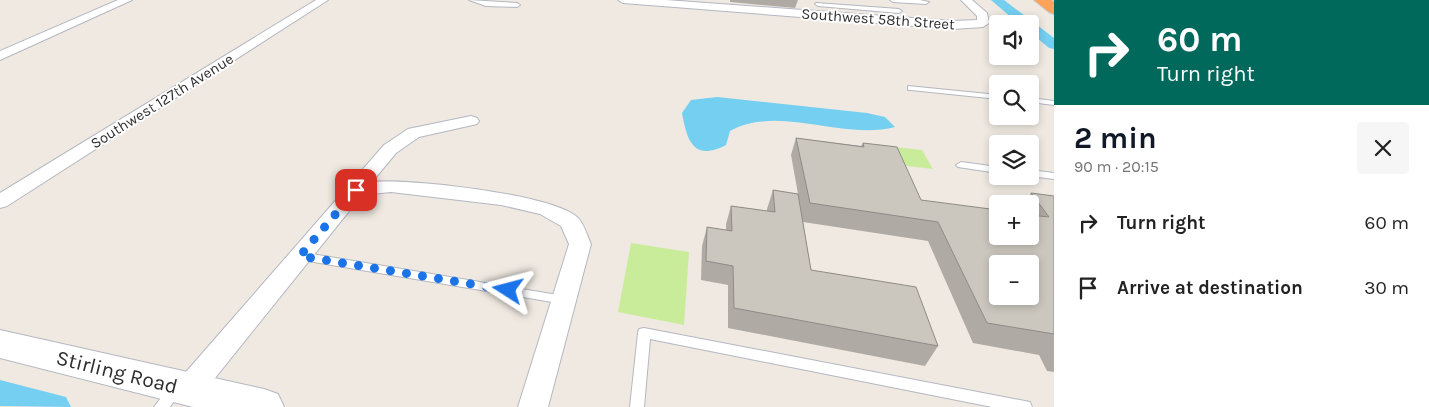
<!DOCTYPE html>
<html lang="en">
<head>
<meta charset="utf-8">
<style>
	:root { --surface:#fff; --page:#f6f6f6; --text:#222; --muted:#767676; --accent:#111827 }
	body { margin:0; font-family:Karla,sans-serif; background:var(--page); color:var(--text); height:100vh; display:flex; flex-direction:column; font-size:19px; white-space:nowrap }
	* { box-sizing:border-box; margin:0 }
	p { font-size:16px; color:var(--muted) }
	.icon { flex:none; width:28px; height:28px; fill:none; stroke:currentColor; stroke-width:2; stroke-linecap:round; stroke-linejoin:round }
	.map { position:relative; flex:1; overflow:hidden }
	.sheet { display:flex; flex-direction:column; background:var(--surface); width:375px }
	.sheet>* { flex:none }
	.top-card { background:#00695c; color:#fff; overflow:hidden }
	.controls { position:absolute; left:989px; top:15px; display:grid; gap:10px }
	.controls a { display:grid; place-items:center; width:50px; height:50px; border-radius:5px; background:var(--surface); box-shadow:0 2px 8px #0003; font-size:25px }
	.pin { position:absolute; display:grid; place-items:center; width:42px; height:42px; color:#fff; margin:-21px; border-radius:10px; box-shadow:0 2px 8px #0006 }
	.me { position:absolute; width:55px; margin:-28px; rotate:279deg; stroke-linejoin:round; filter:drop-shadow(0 0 4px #0008) }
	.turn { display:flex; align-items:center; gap:18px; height:105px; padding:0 20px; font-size:22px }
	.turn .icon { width:65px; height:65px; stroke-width:2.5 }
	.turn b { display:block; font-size:35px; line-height:42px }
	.round { display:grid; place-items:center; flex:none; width:52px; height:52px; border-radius:5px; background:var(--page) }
	.head { display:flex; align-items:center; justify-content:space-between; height:85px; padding:0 20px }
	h1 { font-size:30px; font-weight:700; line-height:38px; color:var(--accent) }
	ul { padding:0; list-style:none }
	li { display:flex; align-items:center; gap:15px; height:65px; padding:0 20px }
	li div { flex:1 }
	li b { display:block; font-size:19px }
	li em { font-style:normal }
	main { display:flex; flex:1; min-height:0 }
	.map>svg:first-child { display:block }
</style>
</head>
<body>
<main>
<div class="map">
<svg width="1054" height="407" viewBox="0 0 1054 407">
	<rect width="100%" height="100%" fill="#efe9e1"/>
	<path fill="#c9ec9a" d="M874,145l48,5 11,19 -51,-6z
		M631,243l58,9 -5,73 -66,-13z"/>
	<path fill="#75cff0" d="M717,97l150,16 18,4 10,10c-52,14 -117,-23 -165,4l-4,14c-33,17 -39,-5 -44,-32l9,-13z"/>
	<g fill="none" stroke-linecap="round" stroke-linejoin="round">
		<path fill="#75cff0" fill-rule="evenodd" d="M991,0h13l50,38v11l-5,-1 -19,-16v-8h-11z
			M0,380l66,17 5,10 -71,-1z"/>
		<defs>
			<path id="lane" d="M469,0l48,3 3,2 -3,2 -31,-1z
				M890,0h30l9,2 -3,2 -33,-2z
				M816,3l83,6 3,2 -3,2 -81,-7 -3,-2z
				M908,86l90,9v4l-87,-9h-3z
				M1030,98l24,3v4l-24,-3z
				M961,162l37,5v6l-40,-6 -2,-2z
				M1030,170l24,3v6l-24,-3z
				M300,252l264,44 4,1 2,3 -2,3 -4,1 -268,-45 -2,-3 2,-3z
				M644,328l381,73 5,1 2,5h-40l-342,-68 -6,68h-14l8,-74 1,-4z
				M174,385l5,2 2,4 -11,16h-16l15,-20z"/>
			<path id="street" d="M118,0h14l-132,60v-9z
				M316,0h12l-321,206 -7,2v-15z
				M618,0h48l287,21 24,-1v-4l-16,-16h11l15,13 2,10 -6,4 -30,2 -330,-26z
				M471,116l6,2 2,3 -2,3 -58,13 -23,16 -24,29c37,-4 178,12 205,35 7,6 10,19 14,27l-43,163h-30l51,-163 -8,-18 -21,-12 -39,-9 -110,-13 -29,3 -163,203 -10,3 -10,-3 -4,-9 4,-9 205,-235 24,-16z"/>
			<path id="secondary" d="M0,330l264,59 14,5 6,13h-91l-193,-49z"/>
			<path id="highway" d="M1034,0h17l3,2v12l-5,-2z"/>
		</defs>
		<use href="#lane" stroke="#b4b7c1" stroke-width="2"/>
		<use href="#street" stroke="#b4b7c1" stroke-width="2"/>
		<use href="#secondary" stroke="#b4b7c1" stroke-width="2"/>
		<use href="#highway" stroke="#c9c9c9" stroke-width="2"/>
		<use href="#lane" fill="#fff" fill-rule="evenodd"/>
		<use href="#street" fill="#fff" fill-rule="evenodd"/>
		<use href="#secondary" fill="#fff" fill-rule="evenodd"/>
		<use href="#highway" fill="#ffa35c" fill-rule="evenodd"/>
	</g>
	<path fill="#afaba4" d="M730,0h68l-3,8 -65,-6z
		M796,138l65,8 2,-3 58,57 109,36v-32h-6l7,-11 23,3v176l-7,-1 -8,-16 -66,-12 -45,-102 -125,-19 8,48 127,76 -13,20 -197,-38v-43l-27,-5 1,-34 5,-19 19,3v-6l5,-18 36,5v-2l6,-19 25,4 -7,-39z"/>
	<path fill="#cbc7bf" stroke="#8e8b86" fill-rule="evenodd" d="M796,138l68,9 -1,-4 34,4 24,53 77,10v26h32v-21l19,2 -18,-24 23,3v138l-67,-11 -49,-101 -128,-19zM998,264h32v32h-32z
		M773,190l25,4 13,76 105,17 22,59 -204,-38 -1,-42 -27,-5 1,-34 25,4 -1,-25 44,6z"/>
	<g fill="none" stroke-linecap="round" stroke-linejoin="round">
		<path stroke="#1a73e8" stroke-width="9" stroke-dasharray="0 16.2" d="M356,190l-56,66 208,34"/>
	</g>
	<g text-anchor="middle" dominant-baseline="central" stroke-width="4" stroke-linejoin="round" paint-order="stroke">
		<g font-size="15" fill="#2e2e2e" stroke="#fff">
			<text transform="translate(878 19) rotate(4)">Southwest 58th Street</text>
			<text transform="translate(162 101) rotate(-32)">Southwest 127th Avenue</text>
		</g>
		<g font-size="21" fill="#2e2e2e" stroke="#fff">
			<text transform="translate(117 372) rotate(14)">Stirling Road</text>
		</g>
	</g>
</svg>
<div class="controls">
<a><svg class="icon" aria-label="sound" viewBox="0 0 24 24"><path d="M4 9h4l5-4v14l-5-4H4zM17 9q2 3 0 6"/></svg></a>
<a><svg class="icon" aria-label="search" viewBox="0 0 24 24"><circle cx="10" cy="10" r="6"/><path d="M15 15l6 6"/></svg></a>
<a><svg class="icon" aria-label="layers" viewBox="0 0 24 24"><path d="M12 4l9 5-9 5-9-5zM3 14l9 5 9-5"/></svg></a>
<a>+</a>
<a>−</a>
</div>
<div class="pin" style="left:356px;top:190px;background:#d93025"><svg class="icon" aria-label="arrive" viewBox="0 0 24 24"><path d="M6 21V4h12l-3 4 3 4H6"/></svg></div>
<svg class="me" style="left:508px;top:290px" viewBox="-20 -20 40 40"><path d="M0-17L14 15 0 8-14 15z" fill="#1a73e8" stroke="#fff" stroke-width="4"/></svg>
</div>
<section class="sheet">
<div class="top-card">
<div class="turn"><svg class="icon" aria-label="right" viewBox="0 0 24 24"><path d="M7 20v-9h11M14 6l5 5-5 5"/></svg><div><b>60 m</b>Turn right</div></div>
</div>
<div class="head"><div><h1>2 min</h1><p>90 m · 20:15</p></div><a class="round"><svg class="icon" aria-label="close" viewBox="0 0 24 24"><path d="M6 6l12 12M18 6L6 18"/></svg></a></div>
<ul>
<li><svg class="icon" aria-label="right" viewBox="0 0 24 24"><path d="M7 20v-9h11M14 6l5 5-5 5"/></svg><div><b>Turn right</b></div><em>60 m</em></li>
<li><svg class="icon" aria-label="arrive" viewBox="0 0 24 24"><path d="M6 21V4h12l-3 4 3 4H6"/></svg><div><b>Arrive at destination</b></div><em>30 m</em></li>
</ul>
</section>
</main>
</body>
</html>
